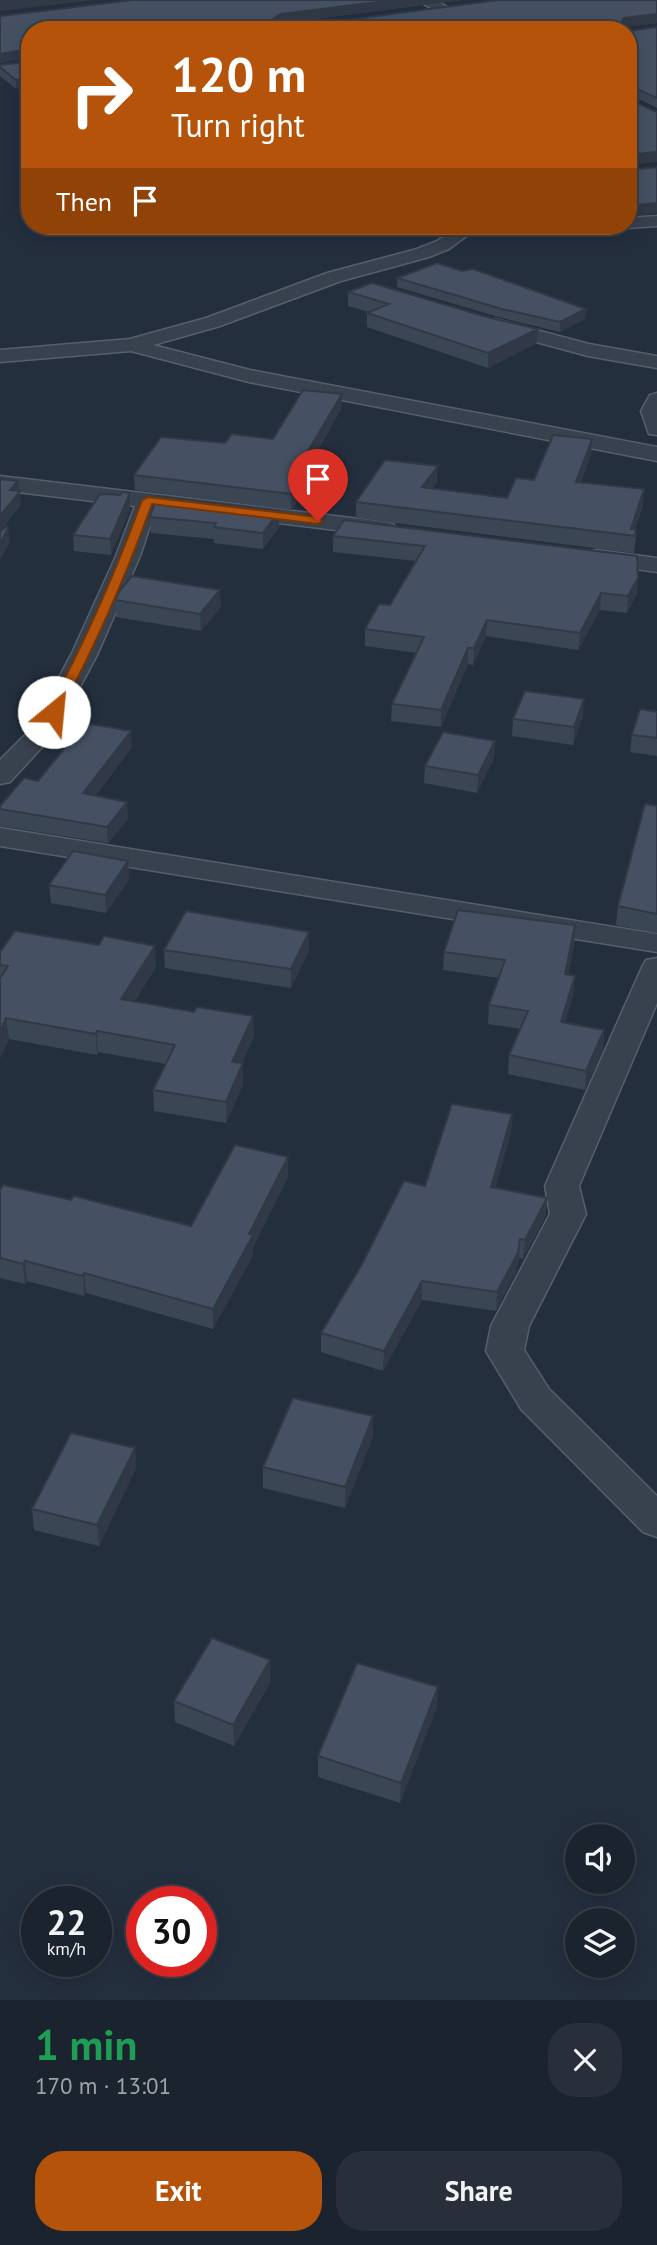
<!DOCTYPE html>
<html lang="en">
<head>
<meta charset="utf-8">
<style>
	:root { --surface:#1b232e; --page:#282f3a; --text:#f1f3f6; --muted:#a0a4aa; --line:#39404a; --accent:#b45309 }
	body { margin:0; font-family:"PT Sans",sans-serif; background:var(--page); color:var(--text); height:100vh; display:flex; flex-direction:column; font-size:26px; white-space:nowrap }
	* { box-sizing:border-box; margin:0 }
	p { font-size:23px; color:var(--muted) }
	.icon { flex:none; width:38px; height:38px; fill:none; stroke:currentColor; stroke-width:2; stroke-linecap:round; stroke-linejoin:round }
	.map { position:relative; height:2000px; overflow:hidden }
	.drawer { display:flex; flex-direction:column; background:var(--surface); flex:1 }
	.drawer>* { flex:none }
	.top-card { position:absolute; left:21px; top:21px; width:616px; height:214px; border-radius:28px; box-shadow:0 4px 18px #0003,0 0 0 2px var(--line); background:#b45309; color:#fff; overflow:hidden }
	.fabs { position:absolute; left:565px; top:1824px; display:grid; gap:14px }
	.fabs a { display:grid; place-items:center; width:70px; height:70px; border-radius:50%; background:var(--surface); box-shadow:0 4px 18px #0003,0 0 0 2px var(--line); font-size:35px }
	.speed { position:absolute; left:21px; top:1886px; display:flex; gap:14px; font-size:35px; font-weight:700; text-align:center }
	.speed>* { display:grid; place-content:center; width:91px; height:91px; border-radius:50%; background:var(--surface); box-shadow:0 4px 18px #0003,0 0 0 2px var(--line); line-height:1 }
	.speed small { font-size:18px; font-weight:400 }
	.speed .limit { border:10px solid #d22; background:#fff; color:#111 }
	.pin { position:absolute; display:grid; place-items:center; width:60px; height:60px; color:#fff; margin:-72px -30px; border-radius:50% 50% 50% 0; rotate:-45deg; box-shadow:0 0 7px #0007 }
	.pin .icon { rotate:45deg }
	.me { position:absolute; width:77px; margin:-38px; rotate:28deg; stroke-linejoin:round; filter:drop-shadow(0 0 5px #0008) }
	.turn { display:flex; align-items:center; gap:24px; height:147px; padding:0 35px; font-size:32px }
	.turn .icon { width:91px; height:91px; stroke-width:2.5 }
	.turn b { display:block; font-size:49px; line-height:60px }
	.then { display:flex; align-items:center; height:66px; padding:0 35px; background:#0003; gap:14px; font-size:26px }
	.round { display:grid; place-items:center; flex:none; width:74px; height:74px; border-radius:28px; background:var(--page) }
	.headline { display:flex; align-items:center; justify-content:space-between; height:119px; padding:0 35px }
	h1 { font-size:42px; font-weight:600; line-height:52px; color:#1e9e55 }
	.button { display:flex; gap:14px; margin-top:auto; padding:14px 35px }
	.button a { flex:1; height:80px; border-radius:28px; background:var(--accent); color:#fff; font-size:28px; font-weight:600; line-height:80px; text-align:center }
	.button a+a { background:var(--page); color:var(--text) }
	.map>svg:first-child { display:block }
</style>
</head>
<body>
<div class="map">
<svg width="657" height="2000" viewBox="0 0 657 2000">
	<rect width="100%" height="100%" fill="#242f3e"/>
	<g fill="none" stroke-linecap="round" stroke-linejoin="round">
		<defs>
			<path id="street" d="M416,0h18l57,30h-19z
				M657,216v10l-29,2 -7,-2h7v-8z
				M460,226h20l-31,23 -20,8 -88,24 -121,45 -67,19 97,25 407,77v14l-408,-79 -118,-31 -131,11v-12l130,-11 76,-21 121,-45 90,-24 20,-8z
				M495,319l94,25 68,12v12l-69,-12 -100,-27 -3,-4 3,-4z
				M657,393v42l-8,-1 -8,-23 9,-16z
				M0,476l385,46 8,2 4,5 -4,5 -8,2 -229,-28 -16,48 -42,97 -42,79 -46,50 -10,2v-24l32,-32 40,-75 44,-97 19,-50 -135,-16z
				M596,550l61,8v14l-69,-10 -4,-5 4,-5z
				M0,828l657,106v18l-657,-106z
				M657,958v45l-78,183 7,28 -57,112 -5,24 25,39 108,107v41l-14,-5 -122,-123 -35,-58 5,-25 59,-112 -5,-28 97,-219 4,-7z"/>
		</defs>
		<use href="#street" stroke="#565f6c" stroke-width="3"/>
		<use href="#street" fill="#38414e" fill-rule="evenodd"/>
	</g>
	<path fill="#3b4654" d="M133,0h329l-178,23 32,1 341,-24v23l-31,4 3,4 28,-4v81l-29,-14v-64h-598v27l-30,6v-47z
		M30,61l-14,28 -16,-13v-11z
		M462,271l124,38 -1,10 -25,13 -58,-14 -105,-31v-9z
		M348,292l189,51 -49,25 -121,-41v-14l2,-1 -21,-6z
		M342,394l-1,15 -31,55 1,16 -20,30 -156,-20 -1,-15 91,-32 48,-4z
		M592,439l-1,15 -10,28 62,23 -8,24 1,7 -2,17 -278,-35v-16l81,-20 -5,6 75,10z
		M130,493v16l-19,46 -37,-4 -1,-16 47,-40z
		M150,517l129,10 -16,22 -49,-6v-4l-63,-6z
		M344,520l293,74 -10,19 -27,-3 -22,40 -92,-14 -13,29 -5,-1 -27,63 -50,-6 1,-17 25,-51 -52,-7v-17l25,-24 26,-44 -83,-9v-16z
		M115,600l106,7 -20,24 -85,-14z
		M657,712v44l-27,-4 2,-17z
		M583,716l-10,29 -61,-9 1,-17z
		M495,741l-1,17 -17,35 -53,-10 1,-17z
		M132,747l-37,49 33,23 -20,24 -108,-17v-20l38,-25z
		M657,806v127l-41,-8 2,-19z
		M128,861l1,18 -23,34 -55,-10 -2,-18z
		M309,932v18l-18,38 -126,-20 -1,-18z
		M574,944l-6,31 7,1 -2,19 -8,27 39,8 -1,19 -18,41 -77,-16 1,-19 12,-26 -33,-5 1,-19 10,-27 -56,-8 1,-18z
		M0,952l156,15 -22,35 60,10 59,4 1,20 -12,27 1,21 -17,39 -72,-12 -1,-21 13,-26 -68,-12 -1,3 -88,-16 -9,19z
		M512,1114l-1,19 -16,55 52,10 -2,19 -22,42 -4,-1 -3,14 -20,39 -74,-11 -39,71 -62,-19v-19l104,-147z
		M288,1177l-35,70v8l-40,74 -127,-36 -2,3 -57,-15 -2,3 -25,-6v-88l71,10 120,26z
		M373,1416v20l-28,72 -82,-20v-21z
		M135,1448l1,20 -37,78 -65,-16 -2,-21z
		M271,1681l-37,65 -59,-24 -1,-21z
		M438,1687l-1,20 -37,96 -82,-26v-21z"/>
	<path fill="#303945" d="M21,0h74l-95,11v-9z
		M394,0h68l-181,23 -9,7 1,-11 8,-5z
		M657,14v9l-33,4 -2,-6 2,-3z
		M29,48l1,9 -30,6v-9z
		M30,78v9l-14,2v-9z
		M657,152v10l-29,3v-10z
		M657,203v10l-29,4v-11z
		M586,309l-1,10 -25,13v-10z
		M538,329l-1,14 -49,25v-15z
		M342,394l-1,15 -38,66 8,-11v16l-20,30v-16l10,-31z
		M592,439l-1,15 -16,43 1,-15z
		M438,466l-1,16 -16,21 1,-16z
		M18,481l3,24 -21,27v-16l10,-26z
		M644,489l-1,16 -11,31 -1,-7z
		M130,493v16l-19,46 -1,-16z
		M279,511v16l-16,22v-16z
		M8,528l2,14 -10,18v-16z
		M638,578l-1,16 -10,19 1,-17z
		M220,590l1,17 -20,24 -1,-17z
		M601,593l-1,17 -22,40 2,-17z
		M487,620l-1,16 -13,29 1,-17z
		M468,648v16l-27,63v-17z
		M584,699l-1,17 -10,29 1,-18z
		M131,731l1,16 -48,62 -1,-16z
		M495,741l-1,17 -17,35 1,-18z
		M127,802l1,17 -20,24 -1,-16z
		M128,861l1,18 -23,34 -1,-18z
		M575,925l-1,19 -10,49 1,-19z
		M309,932v18l-18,38v-19z
		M155,946l1,21 -34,53 -1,-21z
		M575,976l-2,19 -13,46 1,-19z
		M253,1016l1,20 -21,47 -1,-21z
		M6,1018l3,21 -9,19v-26z
		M604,1030l-1,19 -18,41 1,-19z
		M97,1031l1,21 -1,3 -1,-21z
		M243,1063v21l-17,39v-21z
		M512,1114l-1,19 -21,73 1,-19z
		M288,1157v20l-35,70v8l-40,74v-20z
		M547,1198l-2,19 -22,42 2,-19z
		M520,1239l-1,19 -3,14 -20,39 1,-19z
		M25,1261l2,20 -2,3 -2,-20z
		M84,1273l2,20 -2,3 -1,-20z
		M422,1281v19l-39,71 1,-20z
		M373,1416v20l-28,72v-21z
		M135,1448l1,20 -37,78 -2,-21z
		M270,1660l1,21 -37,65 -1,-21z
		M438,1687l-1,20 -37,96 1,-20z"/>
	<path fill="#455162" stroke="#303945" stroke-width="2" d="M0,0h21l-21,2z
		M133,0h261l-113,14 -8,5 -1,4 44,1 182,-24h159v14l-33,4 -2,3 7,10 28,-4v71l-29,-13v-55h-598v19l-30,5v-38z
		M30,61v17l-14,2 -16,-13v-2z
		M628,99l29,13v40l-29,3z
		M657,167v36l-29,3v-36z
		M437,263l25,8 11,-2 113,40 -26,13 -58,-13 -105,-31z
		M372,283l115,34 51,12 -50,24 -121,-40 22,-9 -41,-12z
		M303,390l39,4 -41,69 10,1 -20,30 -157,-19 27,-38 64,6 7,-9 41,5z
		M553,435l39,4 -16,43 68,7 -13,40h4l1,7 -280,-34 29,-42 53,6 -16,21 85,11 9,-20 18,2z
		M0,479l18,2 -8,9 10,1 -20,25z
		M122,492l8,1 -20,46 -37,-4 27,-41 20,1z
		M157,496l122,15 -16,22 -49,-6 2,-4 -66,-6z
		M344,520l293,36 1,22 -10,18 -27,-3 -21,40 -93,-13 -13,28h-6l-27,62 -49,-6 32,-67 -59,-8 14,-25 11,1 35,-59 -92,-10z
		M6,526l2,2 -8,16v-12z
		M132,576l88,14 -20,24 -85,-14 5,-10z
		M525,691l59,8 -10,28 -61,-8z
		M640,709l17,3v26l-25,-3z
		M85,723l46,8 -48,62 44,9 -20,25 -107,-18v-3l24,-28 14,3z
		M443,732l52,9 -17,34 -53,-9z
		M645,804l12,2v108l-39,-8z
		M73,851l55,10 -23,34 -56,-10z
		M458,910l117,15 -10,49 10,2 -14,46 43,8 -18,41 -77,-16 19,-44 -39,-6 16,-45 -61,-8z
		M186,911l123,21 -18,37 -127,-19z
		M15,931l84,14 5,-9 51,10 -34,53 73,13 3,-5 56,9 -21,46 11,1 -17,39 -73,-12 22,-45 -78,-14 -1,3 -90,-16 -6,14v-54l8,-12 -8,-1v-13z
		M452,1104l60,10 -21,73 56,11 -22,42 -5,-1 -2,14 -21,39 -75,-11 -38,70 -63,-18 40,-67 43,-85 21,5z
		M235,1145l53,12 -39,77 4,1 -40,74 -129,-36 -1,3 -58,-15 -2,3 -23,-6v-68l3,-5 68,15 3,-4 117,30z
		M293,1398l80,18 -28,71 -82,-20z
		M71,1433l64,15 -38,77 -65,-16z
		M212,1638l58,22 -37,65 -59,-24z
		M357,1663l81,24 -37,96 -83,-27z"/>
	<path fill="#b45309" stroke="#753606" stroke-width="2" d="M148,497l170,20 5,4 -5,3 -166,-20c-26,72 -56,141 -92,208l-2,3h-9l-2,-3c37,-68 68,-138 95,-212z"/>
</svg>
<div class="fabs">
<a><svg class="icon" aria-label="sound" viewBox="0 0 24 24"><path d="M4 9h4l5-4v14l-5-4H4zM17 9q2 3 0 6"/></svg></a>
<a><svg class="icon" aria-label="layers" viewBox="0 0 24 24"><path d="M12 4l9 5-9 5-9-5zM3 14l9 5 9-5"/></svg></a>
</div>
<div class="speed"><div>22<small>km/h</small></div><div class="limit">30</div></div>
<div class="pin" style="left:318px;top:521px;background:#d93025"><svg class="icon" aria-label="arrive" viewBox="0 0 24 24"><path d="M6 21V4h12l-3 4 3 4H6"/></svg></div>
<svg class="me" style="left:54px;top:712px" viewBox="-20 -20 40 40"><circle r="19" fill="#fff"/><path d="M0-13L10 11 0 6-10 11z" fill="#b45309"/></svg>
<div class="top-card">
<div class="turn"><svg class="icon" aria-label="right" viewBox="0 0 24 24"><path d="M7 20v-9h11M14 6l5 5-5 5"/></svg><div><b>120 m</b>Turn right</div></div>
<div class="then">Then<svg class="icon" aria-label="arrive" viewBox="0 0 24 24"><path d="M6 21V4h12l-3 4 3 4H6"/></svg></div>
</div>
</div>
<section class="drawer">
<div class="headline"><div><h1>1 min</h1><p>170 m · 13:01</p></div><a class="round"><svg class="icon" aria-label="close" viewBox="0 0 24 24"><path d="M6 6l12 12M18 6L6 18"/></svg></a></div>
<div class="button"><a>Exit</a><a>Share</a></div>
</section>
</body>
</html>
